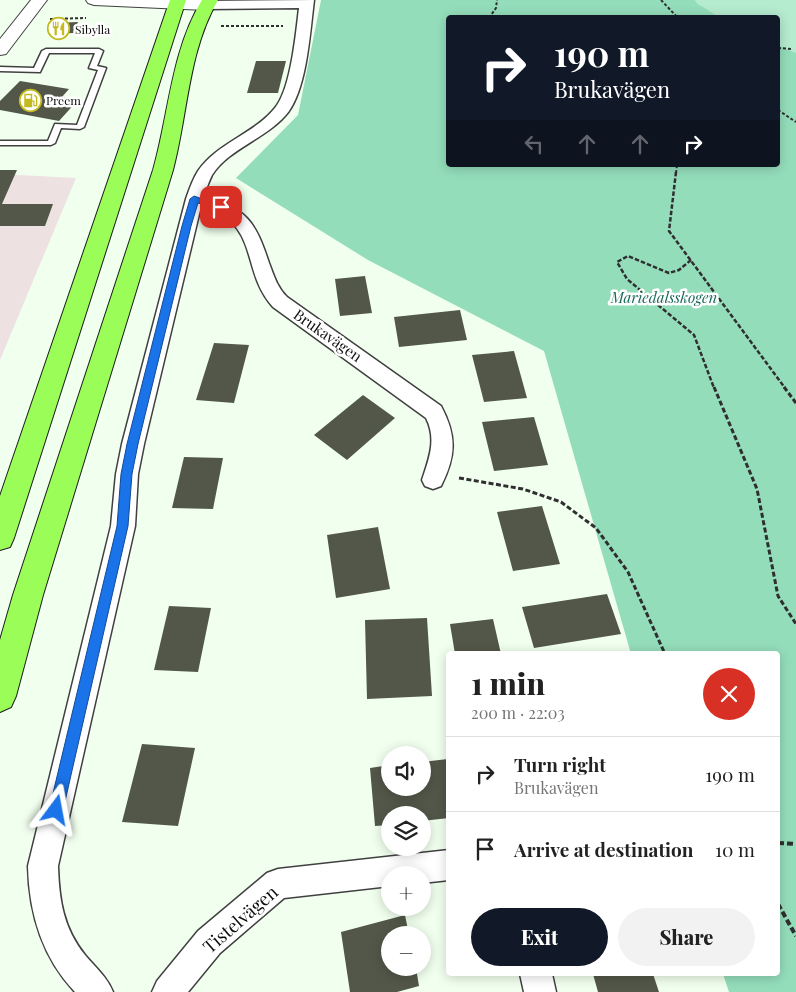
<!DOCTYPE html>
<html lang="en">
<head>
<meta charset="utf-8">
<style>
	:root { --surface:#fff; --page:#f2f2f2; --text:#222; --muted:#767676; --line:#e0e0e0; --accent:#111827 }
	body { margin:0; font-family:"Playfair Display",serif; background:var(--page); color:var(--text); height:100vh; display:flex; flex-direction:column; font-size:19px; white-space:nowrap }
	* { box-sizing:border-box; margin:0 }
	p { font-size:16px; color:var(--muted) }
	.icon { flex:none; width:28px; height:28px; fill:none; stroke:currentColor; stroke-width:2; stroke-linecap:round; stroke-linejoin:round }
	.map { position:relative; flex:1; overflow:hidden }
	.side { position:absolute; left:446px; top:651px; width:334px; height:325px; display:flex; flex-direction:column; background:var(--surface); border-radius:5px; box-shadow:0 2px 12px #0003 }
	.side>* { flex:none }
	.hud { position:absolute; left:446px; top:15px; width:334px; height:152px; border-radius:5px; box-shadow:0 2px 12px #0003; background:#111827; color:#fff; overflow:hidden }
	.buttons { position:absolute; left:381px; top:746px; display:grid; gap:10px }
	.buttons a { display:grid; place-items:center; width:50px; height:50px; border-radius:50%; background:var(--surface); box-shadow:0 2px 12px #0003; font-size:25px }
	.pin { position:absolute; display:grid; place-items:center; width:42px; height:42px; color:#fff; margin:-21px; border-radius:10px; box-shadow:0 2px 8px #0006 }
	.me { position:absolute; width:55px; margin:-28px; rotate:13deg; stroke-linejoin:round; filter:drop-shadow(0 0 4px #0008) }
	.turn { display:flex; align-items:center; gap:18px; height:105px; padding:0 25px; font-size:22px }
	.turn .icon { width:65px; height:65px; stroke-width:2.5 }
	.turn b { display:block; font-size:35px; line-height:42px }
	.lanes { display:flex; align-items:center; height:48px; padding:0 25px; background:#0003; justify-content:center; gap:25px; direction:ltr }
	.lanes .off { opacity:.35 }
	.round { display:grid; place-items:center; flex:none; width:52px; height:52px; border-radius:26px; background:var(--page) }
	.head { display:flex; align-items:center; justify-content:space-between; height:85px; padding:0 25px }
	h1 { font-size:30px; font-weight:800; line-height:38px }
	.button { display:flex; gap:10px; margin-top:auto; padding:10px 25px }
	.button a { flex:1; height:58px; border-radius:30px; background:var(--accent); color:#fff; font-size:20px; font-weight:800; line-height:58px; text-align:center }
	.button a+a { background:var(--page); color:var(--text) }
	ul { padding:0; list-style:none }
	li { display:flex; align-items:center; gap:15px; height:75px; padding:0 25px; border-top:1px solid var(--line) }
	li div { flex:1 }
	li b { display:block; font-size:19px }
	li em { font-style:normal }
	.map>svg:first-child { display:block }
</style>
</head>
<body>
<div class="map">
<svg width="796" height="992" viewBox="0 0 796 992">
	<rect width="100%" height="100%" fill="#f1ffee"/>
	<path fill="#ede1e2" d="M0,174l76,4 -76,182z"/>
	<path fill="#b5ebcf" d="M695,0h101v53l-18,-8v-27c-28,-1 -65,7 -83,-18z"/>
	<path fill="#94ddbb" d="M321,0h374l3,4 21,13 -270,1v147h329v-120l18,8v939h-67l-6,-18h55v-320h-147l-87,-303 -176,-91 -132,-82 62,-63z"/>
	<path fill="#525749" d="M78,22l-4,11 -25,1 4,-11z
		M256,61h30l-8,32h-31z
		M20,81l49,8 -7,8 16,3 -19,21 -59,-11v-9z
		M0,170h17l-15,34h51l-8,22h-45z
		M365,276l7,37 -32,3 -5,-37z
		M460,310l7,30 -68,7 -5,-30z
		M214,343l35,2 -15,58 -38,-3z
		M514,351l13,47 -43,4 -12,-47z
		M363,395l32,23 -48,42 -33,-25z
		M534,417l14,48 -54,6 -12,-49z
		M184,457l39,1 -10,51 -41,-1z
		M542,506l18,58 -47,7 -16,-59z
		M378,527l12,62 -54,9 -9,-63z
		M607,594l14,40 -87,14 -12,-41z
		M169,606l42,2 -13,64 -44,-2z
		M427,618l5,78 -65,3 -2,-79z
		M493,619l8,35h-46l-5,-30z
		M142,744l53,4 -17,78 -56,-4z
		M448,759l1,59 -27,3v-6h-32v10l-15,1 -5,-58 20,-3v23h32v-26z
		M405,915l4,20h-19v33h26l3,18 -22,6h-47l-9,-60z
		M593,974h60l6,18h-61z"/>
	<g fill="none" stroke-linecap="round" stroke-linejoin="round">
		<defs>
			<path id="service" d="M46,49h53l4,2 -6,15 9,2 -22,59 -4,2 -19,-1 -6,15 -4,2h-51v-4h48l7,-17 22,1 21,-55 -9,-2 6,-15h-46l-9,19 -40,-1v-4l34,1 8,-17z"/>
			<path id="minor" d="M314,0c-4,32 -7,85 -25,111 -20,27 -60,37 -77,64 -3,6 -6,14 -8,21 43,13 51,25 65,67 5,13 8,24 18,34l154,109c16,30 15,50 0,80l-8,3 -8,-3 -3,-6c7,-21 15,-41 4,-62l-153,-111c-34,-38 -11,-83 -72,-101l-57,238 -6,30 -3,52 -77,340c1,33 5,62 27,89 10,12 22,22 28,37h-38c-33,-35 -46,-79 -47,-126l83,-340 5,-52 6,-30 64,-245c3,-9 7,-20 12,-28 19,-28 56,-37 77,-63 16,-19 21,-75 24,-100l-93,1 -7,-4 7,-4z
				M449,850v30l-27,3v-8h-32v11l-106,12 -64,55 -32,39h-36l5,-11 41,-50 69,-58 11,-4z
				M520,974h32l4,18h-32z"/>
			<path id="tertiary" d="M31,0h16l-41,54 -6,1v-16z
				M86,0h116l10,2 2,3 -2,3 -6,2 -112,-5 -6,-2z"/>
			<path id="trunk" d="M170,0h16l-172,538 -4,9 -10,3v-54z
				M202,0h16c-30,51 -30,114 -45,170l-130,425 -27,101 -5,11 -11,5v-72l13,-45 140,-425c16,-56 18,-119 49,-170z"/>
		</defs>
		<use href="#service" stroke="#404040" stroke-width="3"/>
		<use href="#minor" stroke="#404040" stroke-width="3"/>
		<use href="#tertiary" stroke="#404040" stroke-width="2"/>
		<use href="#trunk" stroke="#1e1e1e" stroke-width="2"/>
		<path stroke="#2f2f2f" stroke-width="2" stroke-dasharray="3 2" stroke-linecap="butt" d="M661,0l17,18
			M489,18l7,-10 1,-8
			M50,19l36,-1
			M221,26h62
			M778,48l14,1
			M778,110l18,12
			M676,173l1,-8"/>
		<path stroke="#2f2f2f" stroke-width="2.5" stroke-dasharray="4.5 2" stroke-linecap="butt" d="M676,172l-7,59 116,157
			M691,260l-12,10 -10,3 -41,-17 -11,6 10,17 67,56 20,53"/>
		<path stroke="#2f2f2f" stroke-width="3" stroke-dasharray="5 2.5" stroke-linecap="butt" d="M714,387l43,102 21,107 18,28
			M784,387l12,16
			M459,478l64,11 38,13 35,26 32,44 37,82"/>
		<path stroke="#2f2f2f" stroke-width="4" stroke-dasharray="6 3" stroke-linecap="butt" d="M778,843l18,1
			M778,904l18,32"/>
		<use href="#service" fill="#fff" fill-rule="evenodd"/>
		<use href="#minor" fill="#fff" fill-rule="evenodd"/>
		<use href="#tertiary" fill="#fff" fill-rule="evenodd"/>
		<use href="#trunk" fill="#9bfd57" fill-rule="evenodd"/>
	</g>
	<path fill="#1a73e8" stroke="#114b97" d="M194,196l31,11 -4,3 -23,-7 -7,23 -53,218 -6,30 -4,52 -65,284 -2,5 -5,2 -5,-2 -2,-5 68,-284 4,-52 6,-30 55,-218 8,-27z"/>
	<defs>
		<symbol id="restaurant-ring" viewBox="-11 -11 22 22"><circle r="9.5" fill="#fff" stroke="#c4ba1f" stroke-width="1.5"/><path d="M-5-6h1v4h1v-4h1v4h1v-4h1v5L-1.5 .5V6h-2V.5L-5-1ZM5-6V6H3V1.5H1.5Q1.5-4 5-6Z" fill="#c4ba1f"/></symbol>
		<symbol id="fuel-ring" viewBox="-11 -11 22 22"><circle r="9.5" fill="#fff" stroke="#c4ba1f" stroke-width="1.5"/><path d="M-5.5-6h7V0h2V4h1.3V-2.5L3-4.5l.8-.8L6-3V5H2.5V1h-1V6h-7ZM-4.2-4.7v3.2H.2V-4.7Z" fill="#c4ba1f"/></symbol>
	</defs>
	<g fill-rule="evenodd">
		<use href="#restaurant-ring" x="46" y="16" width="25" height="25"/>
		<use href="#fuel-ring" x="18" y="88" width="25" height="25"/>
	</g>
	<g text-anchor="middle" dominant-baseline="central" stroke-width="5" stroke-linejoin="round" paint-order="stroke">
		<g font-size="12" fill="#0d0d0d" stroke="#fff" text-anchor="start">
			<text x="75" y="29">Sibylla</text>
			<text x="46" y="100">Preem</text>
		</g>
		<g font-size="15" font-style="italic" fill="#1a6857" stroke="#fff">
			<text x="664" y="297">Mariedalsskogen</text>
		</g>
		<g font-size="15" fill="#0d0d0d" stroke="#fff">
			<text transform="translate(328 335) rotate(35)">Brukavägen</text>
		</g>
		<g font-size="18" fill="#0d0d0d" stroke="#fff">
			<text transform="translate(240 919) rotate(-41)">Tistelvägen</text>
		</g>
	</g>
</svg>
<div class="buttons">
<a><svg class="icon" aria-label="sound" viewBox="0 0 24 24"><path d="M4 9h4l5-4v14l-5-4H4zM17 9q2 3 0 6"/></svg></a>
<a><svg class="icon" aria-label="layers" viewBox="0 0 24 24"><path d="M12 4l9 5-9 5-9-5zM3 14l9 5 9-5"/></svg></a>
<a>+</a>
<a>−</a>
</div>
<div class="pin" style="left:221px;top:207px;background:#d93025"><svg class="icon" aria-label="arrive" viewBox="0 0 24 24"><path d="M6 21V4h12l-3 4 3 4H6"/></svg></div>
<svg class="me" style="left:56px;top:810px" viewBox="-20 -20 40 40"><path d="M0-17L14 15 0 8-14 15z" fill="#1a73e8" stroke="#fff" stroke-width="4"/></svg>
<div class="hud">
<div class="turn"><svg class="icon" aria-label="right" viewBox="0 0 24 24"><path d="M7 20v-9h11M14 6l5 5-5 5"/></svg><div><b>190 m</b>Brukavägen</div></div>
<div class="lanes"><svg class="icon off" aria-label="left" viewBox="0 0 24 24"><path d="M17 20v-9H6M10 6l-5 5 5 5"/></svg><svg class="icon off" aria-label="ahead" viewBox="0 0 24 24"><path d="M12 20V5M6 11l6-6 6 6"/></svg><svg class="icon off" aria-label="ahead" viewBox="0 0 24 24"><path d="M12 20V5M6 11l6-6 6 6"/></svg><svg class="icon" aria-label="right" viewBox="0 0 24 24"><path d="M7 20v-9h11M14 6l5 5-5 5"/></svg></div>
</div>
<section class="side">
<div class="head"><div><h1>1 min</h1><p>200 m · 22:03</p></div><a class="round" style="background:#d93025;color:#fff"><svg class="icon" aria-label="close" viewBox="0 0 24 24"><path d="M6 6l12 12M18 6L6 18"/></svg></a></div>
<ul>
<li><svg class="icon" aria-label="right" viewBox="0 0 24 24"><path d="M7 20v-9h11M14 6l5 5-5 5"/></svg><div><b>Turn right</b><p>Brukavägen</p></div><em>190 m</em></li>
<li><svg class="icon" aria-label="arrive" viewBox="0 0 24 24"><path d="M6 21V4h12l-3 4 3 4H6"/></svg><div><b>Arrive at destination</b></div><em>10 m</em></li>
</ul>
<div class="button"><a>Exit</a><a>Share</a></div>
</section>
</div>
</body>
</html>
